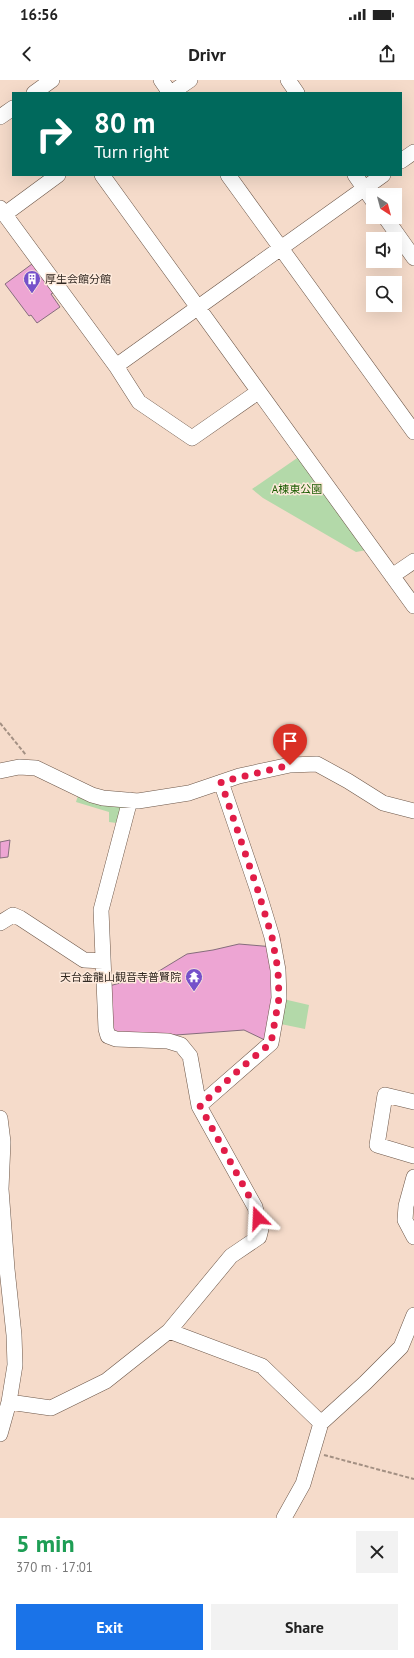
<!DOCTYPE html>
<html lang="en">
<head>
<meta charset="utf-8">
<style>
	:root { --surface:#fff; --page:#f2f2f2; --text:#222; --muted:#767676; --accent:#1a73e8 }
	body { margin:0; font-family:"PT Sans","Noto Sans JP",sans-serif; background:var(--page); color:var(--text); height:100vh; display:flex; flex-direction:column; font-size:15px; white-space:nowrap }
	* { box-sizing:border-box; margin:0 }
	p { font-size:13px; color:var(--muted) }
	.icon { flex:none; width:22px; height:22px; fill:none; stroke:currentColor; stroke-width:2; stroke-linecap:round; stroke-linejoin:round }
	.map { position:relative; height:1438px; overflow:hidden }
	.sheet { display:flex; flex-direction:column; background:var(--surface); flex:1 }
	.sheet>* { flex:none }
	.top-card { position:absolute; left:12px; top:12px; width:390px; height:84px; border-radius:0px; box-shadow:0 4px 16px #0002; background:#00695c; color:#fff; overflow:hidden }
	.needle { width:26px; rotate:144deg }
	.tools { position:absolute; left:366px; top:108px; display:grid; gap:8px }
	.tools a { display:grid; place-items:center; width:36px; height:36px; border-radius:0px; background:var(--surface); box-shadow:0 4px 16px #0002; font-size:20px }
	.pin { position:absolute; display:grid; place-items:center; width:34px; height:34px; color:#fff; margin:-41px -17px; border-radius:50% 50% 50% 0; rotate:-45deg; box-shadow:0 0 4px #0007 }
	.pin .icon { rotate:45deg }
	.me { position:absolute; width:44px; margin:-22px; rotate:339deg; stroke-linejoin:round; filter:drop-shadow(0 0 3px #0008) }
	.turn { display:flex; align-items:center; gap:14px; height:84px; padding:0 16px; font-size:18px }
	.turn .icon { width:52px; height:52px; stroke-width:2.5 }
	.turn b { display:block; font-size:28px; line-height:34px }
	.round { display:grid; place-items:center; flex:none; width:42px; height:42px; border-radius:0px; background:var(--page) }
	.head { display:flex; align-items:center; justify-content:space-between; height:68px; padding:0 16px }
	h1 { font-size:24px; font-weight:700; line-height:30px; color:#1e9e55 }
	.action { display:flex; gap:8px; margin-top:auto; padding:8px 16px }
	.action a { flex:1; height:46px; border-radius:0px; background:var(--accent); color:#fff; font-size:16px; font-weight:700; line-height:46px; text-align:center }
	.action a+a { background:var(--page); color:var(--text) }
	.status { display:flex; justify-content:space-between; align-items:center; height:28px; padding:0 20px; background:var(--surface); direction:ltr }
	.status svg { height:11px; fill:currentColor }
	header { display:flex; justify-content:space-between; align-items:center; height:52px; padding:0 16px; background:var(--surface); font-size:18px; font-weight:700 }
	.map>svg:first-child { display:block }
</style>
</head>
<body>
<div class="status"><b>16:56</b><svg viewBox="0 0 49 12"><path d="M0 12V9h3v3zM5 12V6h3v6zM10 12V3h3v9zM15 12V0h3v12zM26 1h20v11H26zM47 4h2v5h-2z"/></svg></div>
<header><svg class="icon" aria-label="back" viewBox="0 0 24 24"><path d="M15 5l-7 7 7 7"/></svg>Drivr<svg class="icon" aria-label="share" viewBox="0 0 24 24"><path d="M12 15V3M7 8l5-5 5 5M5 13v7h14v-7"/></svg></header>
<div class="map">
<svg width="414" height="1438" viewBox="0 0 414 1438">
	<rect width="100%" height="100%" fill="#f5dbca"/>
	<path fill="#b3d9a9" d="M303,374l69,95 -16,3 -93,-54 -11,-9z
		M80,709l50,11 -6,24 -15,-2v-10l-33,-10z
		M279,918l30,7 -4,24 -29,-6z"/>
	<path fill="#eda5d3" stroke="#856d7c" d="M32,184l21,29 -2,1 9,13 -23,16 -6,-8 -2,1 -24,-32z
		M10,760l-2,17 -8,1v-16z
		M239,864l35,3 -3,96 -27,-13 -68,5 -62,-1 -5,-48 45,-12 33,-20 26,-4z"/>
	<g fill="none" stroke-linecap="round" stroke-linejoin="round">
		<defs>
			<path id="minor" d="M161,0l9,13
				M288,0l9,13
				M34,13l18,-13
				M171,13l19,-13
				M0,37l13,-9
				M401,81l13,-9
				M102,95l312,431
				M228,95l186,257
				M355,95l18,26
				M0,128l116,158 23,36 53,36 66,-46
				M5,134l53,-39
				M385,137l29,41
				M116,286l267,-191
				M392,496l22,-15
				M0,691l19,-4 17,1 56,27 11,3 35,3 51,-8 50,-17 51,-11 27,-1 31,17 35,22 31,8
				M0,843l13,-8 7,3 64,42 19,1
				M414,1022l-29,-7 -8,50 37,11
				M199,1026l72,-63 8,-45 -1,-28 -6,-33 -14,-46 -37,-109
				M0,1038l3,24 -2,47 6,80 7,66 1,30 -6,37 -9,32
				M414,1097l-8,29 -1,14 9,17
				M169,1251l93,35 59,57
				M9,1322l42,6 55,-27 63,-50 62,-75 28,-19 2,-8 -6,-22 -56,-101 -9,-50 -9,-11 -13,-4 -52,-2 -8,-3 -2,-7 -5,-119 29,-110
				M284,1438l19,-34 18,-61 44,-40 36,-36 13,-32"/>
		</defs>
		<use href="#minor" stroke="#6c5648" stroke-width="16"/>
		<path stroke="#a39083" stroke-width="2" stroke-dasharray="4 2" stroke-linecap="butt" d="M0,643l26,32
			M324,1375l90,24"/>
		<use href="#minor" stroke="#fff" stroke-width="15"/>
	</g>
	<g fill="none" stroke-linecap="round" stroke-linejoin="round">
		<path stroke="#e11d48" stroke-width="7" stroke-dasharray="0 12.6" d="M258,1138l-3,-11 -55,-101 42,-39 29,-24 8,-45 -1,-28 -6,-33 -14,-46 -37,-109 69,-17"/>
	</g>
	<defs>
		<symbol id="building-pin" viewBox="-11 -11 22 30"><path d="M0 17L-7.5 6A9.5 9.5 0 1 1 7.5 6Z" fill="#7551ca" stroke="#feeadc"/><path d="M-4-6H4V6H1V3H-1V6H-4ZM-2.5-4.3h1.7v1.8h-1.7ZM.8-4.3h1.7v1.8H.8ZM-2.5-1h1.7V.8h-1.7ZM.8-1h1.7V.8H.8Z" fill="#fff"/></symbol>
		<symbol id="temple-pin" viewBox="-11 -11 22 30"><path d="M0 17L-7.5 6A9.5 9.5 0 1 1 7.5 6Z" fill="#7551ca" stroke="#feeadc"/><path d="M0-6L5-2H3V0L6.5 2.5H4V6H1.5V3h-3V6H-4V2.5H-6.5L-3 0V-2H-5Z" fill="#fff"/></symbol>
	</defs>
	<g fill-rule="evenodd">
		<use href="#building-pin" x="22" y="189" width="20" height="27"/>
		<use href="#temple-pin" x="184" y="887" width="20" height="27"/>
	</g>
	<g text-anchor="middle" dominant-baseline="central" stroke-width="3" stroke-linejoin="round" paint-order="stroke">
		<g font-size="11" fill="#322922" stroke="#feeadc" text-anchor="start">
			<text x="45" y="199">厚生会館分館</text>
			<text x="181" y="897" text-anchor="end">天台金龍山観音寺普賢院</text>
		</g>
		<g font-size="11" fill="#1c5e03" stroke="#feeadc">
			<text x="297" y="409">A棟東公園</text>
		</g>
	</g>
</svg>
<div class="tools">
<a><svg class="needle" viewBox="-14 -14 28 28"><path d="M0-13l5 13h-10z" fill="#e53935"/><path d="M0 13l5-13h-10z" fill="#767676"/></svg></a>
<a><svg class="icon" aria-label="sound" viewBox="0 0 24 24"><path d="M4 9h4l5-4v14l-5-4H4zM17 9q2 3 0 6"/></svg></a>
<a><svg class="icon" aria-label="search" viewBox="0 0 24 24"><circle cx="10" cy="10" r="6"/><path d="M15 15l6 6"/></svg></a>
</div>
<div class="pin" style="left:290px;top:685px;background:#d93025"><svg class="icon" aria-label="arrive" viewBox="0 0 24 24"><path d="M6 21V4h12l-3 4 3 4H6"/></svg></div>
<svg class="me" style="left:258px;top:1138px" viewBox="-20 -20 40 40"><path d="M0-17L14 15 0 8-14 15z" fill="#e11d48" stroke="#fff" stroke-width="4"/></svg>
<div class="top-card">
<div class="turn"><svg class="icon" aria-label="right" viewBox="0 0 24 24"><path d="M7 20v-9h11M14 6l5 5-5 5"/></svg><div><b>80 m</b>Turn right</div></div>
</div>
</div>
<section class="sheet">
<div class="head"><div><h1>5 min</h1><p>370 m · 17:01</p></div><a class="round"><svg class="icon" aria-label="close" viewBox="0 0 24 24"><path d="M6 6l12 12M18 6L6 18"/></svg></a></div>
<div class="action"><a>Exit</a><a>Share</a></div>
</section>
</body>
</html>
